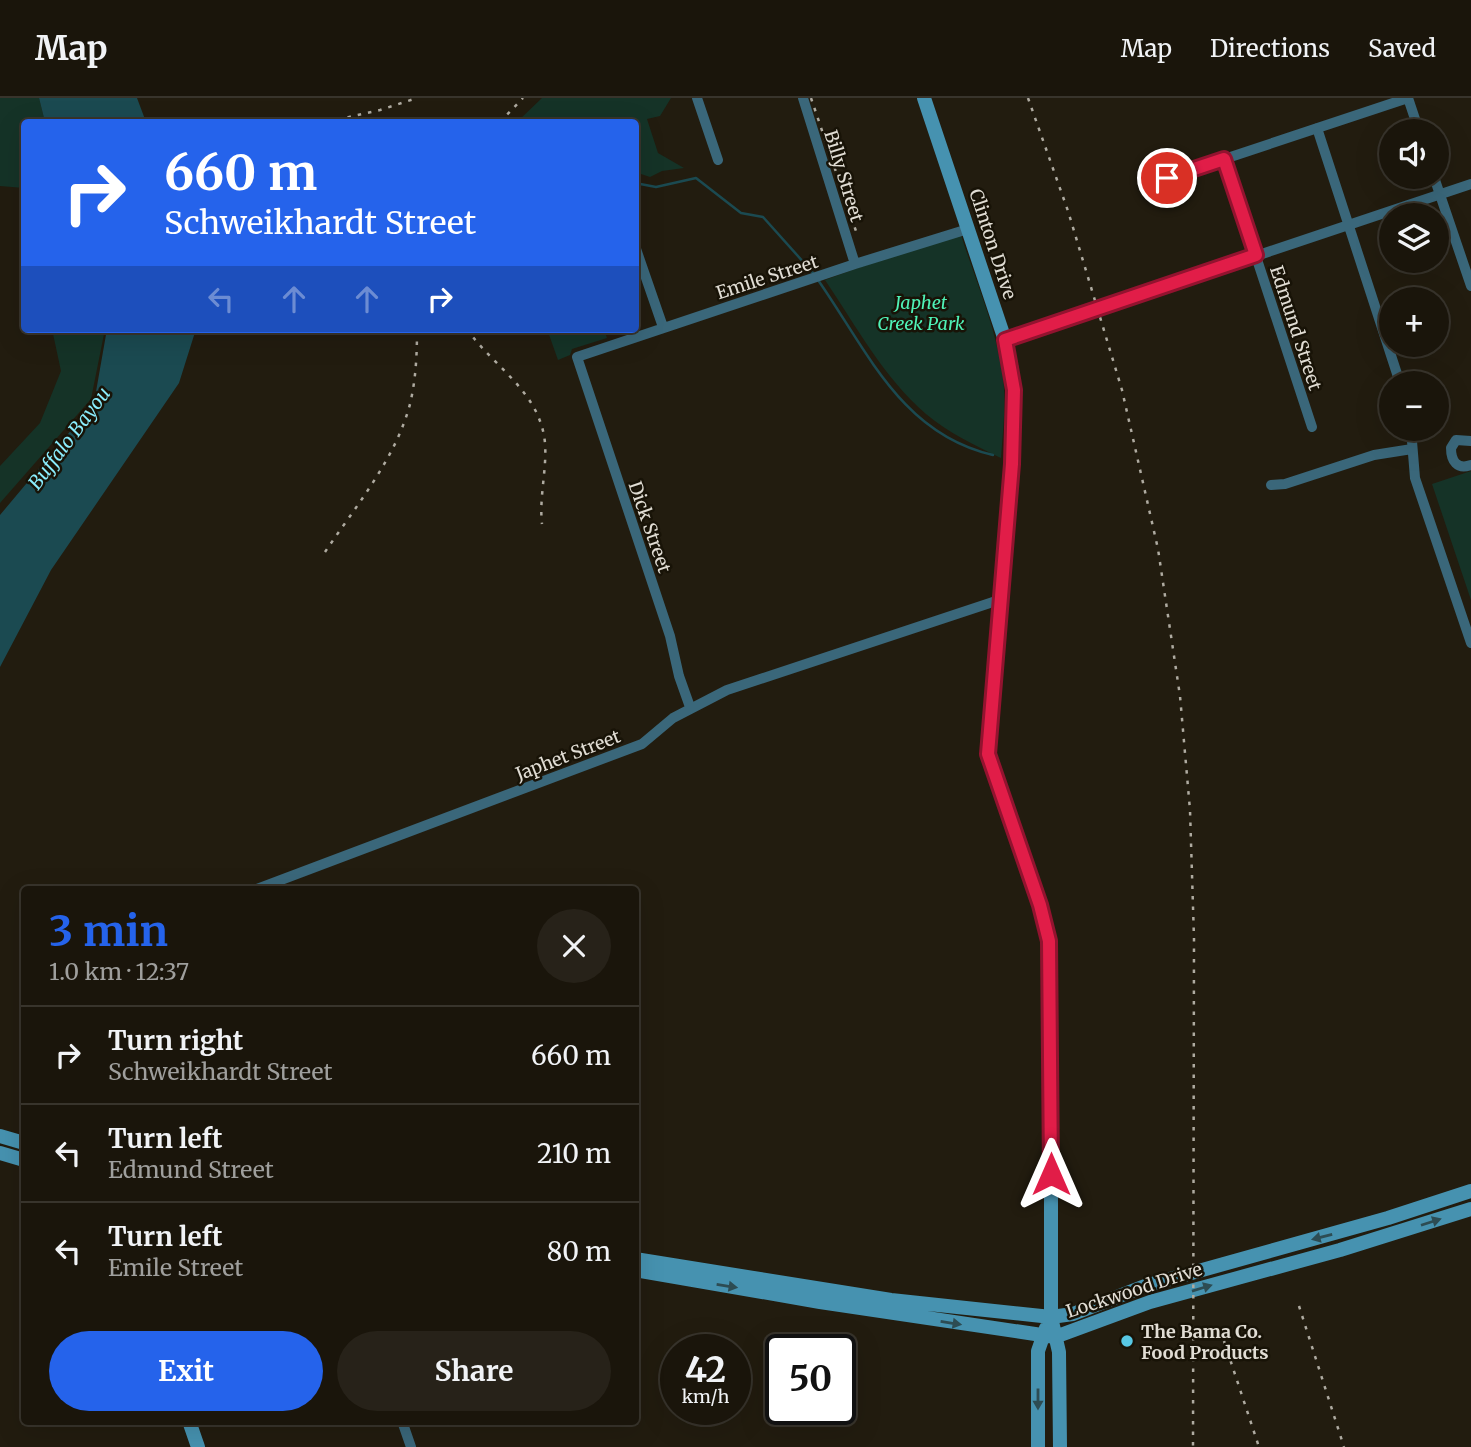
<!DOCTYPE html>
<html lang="en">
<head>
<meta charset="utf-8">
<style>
	:root { --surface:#1a150b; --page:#272219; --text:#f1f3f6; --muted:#9f9f9d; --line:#38342c; --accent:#2563eb }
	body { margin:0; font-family:Merriweather,serif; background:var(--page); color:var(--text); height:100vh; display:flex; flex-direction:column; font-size:26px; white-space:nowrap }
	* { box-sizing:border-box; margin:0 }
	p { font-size:23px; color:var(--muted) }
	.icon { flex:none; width:38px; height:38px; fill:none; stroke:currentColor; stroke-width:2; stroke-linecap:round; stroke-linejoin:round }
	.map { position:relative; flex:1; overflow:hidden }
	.details { position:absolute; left:21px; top:788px; width:618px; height:539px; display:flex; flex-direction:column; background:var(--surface); border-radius:7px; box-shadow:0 7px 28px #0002,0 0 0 2px var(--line) }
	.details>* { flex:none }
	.guide { position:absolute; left:21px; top:21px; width:618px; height:214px; border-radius:7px; box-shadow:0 7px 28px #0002,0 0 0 2px var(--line); background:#2563eb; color:#fff; overflow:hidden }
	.tools { position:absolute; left:1379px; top:21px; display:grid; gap:14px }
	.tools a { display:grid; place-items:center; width:70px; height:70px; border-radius:50%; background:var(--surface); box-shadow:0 7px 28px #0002,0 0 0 2px var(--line); font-size:35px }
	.speed { position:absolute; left:660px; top:1236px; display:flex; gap:14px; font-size:35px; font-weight:700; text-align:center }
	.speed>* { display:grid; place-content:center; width:91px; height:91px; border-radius:50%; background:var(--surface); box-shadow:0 7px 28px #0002,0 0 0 2px var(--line); line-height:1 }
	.speed small { font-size:18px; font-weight:400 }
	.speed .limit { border:4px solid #111; border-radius:10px; background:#fff; color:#111 }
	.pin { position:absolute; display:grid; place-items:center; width:60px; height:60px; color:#fff; margin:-30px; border:4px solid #fff; border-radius:50%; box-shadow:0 2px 7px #0007 }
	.me { position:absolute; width:77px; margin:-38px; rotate:0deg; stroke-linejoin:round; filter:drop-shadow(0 0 5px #0008) }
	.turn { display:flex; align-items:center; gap:24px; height:147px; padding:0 28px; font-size:32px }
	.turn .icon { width:91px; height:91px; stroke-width:2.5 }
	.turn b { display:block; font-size:49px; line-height:60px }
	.lanes { display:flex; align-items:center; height:66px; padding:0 28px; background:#0003; justify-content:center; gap:35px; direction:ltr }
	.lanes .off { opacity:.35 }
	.round { display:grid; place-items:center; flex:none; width:74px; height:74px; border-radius:37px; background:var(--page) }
	.head { display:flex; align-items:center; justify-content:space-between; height:119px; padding:0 28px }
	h1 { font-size:42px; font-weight:700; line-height:52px; color:var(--accent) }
	.primary-button { display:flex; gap:14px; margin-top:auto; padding:14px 28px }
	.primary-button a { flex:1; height:80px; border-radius:42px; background:var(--accent); color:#fff; font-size:28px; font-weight:700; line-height:80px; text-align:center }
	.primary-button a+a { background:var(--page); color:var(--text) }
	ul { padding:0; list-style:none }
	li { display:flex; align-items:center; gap:21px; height:98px; padding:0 28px; border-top:2px solid var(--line) }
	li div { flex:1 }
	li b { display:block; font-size:26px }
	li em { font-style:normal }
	header { display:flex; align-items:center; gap:42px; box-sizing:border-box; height:98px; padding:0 35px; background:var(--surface); border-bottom:2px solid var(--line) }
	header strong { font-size:33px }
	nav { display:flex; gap:38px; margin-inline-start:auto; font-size:24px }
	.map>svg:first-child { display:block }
</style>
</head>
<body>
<header>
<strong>Map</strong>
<nav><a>Map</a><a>Directions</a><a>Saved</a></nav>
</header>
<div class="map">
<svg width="1471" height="1349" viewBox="0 0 1471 1349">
	<rect width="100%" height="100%" fill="#221c0f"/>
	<path fill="#153327" d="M0,0h39l6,24h-21v66l-24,-2z
		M542,0h129l-11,18 -13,3 11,34 26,15 -22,3 -12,6 -15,-5v-50h-118z
		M961,137c14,44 34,90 41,136 5,28 1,58 -1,87 -25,-12 -54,-26 -75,-44 -42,-36 -70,-88 -101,-134l41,-15z
		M52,231h53l-14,70 -91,104v-37l40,-43 21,-52z
		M547,231h32v6l25,-6 3,9 -35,11 -2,6 -12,5z
		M1471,373v129l-39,-116z"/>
	<path fill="#1b4a51" d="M39,0h98l9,24h-101z
		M107,231h89l-17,54 -128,187 -51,97v-152l94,-112z"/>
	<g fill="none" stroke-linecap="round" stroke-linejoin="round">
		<path stroke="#1b4a51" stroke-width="2.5" d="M635,85l21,4 40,-9 45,35 22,4 51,57
			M818,182c49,70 83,154 175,175"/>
		<path stroke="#3a677a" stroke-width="10" d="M697,0l21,62
			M803,0l52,166
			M1408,0l11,33
			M1317,30l83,255
			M1224,61l88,268
			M1434,79l37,109
			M1167,80l241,-80
			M635,148l28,81
			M1005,242l466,-156
			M1411,331l4,49 56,165
			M1471,343l-15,-1 -5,8c0,13 6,22 20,17
			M1271,387l14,-1 89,-29 38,-6
			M690,609l-11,-31 -9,-40 -93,-279 278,-93 113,-35
			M257,791l385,-145 31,-26 54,-28 275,-91
			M402,1323l9,26"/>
		<path stroke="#4692b0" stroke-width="14" d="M924,0l81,242 6,25 3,25 -2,74 -24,290 52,151 9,36 2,44v332l8,35 1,95
			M0,1038l24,7
			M0,1055l24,7
			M635,1161l256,41 160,17 22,-3 72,-28 243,-68 83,-27
			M635,1172l185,32 235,35 95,-35 190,-52 131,-41
			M189,1323l9,26
			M1038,1349v-96l8,-23"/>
		<path stroke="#afaba1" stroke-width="2.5" stroke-dasharray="3.5 7" stroke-linecap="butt" d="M811,0l47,139
			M1028,0l40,113 54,179 36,159 22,147 10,114 4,129 -1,508
			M327,24l53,-12 37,-12
			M500,24l23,-24
			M467,231c27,39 73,62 78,114 2,27 -6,54 -3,81
			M325,454c31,-46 71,-94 85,-148 6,-25 7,-50 7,-75
			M1299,1208l45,141
			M1224,1243l35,106"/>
	</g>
	<defs><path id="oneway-solid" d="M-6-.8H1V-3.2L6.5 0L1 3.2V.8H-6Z" transform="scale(1.75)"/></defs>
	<g fill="#2d4c53">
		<use href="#oneway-solid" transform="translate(1431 1124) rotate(-18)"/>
		<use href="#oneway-solid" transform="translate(1322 1139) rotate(166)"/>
		<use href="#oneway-solid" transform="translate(727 1188) rotate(9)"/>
		<use href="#oneway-solid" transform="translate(1202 1190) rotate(-17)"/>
		<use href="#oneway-solid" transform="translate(951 1225) rotate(9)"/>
		<use href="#oneway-solid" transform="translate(1038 1301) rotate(90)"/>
	</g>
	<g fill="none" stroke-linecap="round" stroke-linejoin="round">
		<defs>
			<path id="route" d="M1051,1076l-2,-233 -9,-36 -52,-151 24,-290 2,-74 -9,-50 251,-85 -32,-96 -57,19"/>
		</defs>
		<use href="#route" stroke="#92132f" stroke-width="18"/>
		<use href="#route" stroke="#e11d48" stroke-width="12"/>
	</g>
	<circle fill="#58c8e4" stroke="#181307" stroke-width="2.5" cx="1127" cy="1243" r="7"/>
	<g text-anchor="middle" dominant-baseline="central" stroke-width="5" stroke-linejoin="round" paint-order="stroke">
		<g font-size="18" fill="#e1ddd4" stroke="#181307">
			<text transform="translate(844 78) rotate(73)">Billy Street</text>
			<text transform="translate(993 146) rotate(72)">Clinton Drive</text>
			<text transform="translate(767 179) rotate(-18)">Emile Street</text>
			<text transform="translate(1296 230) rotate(72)">Edmund Street</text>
			<text transform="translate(650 429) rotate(71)">Dick Street</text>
			<text transform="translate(568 657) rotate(-21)">Japhet Street</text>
			<text transform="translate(1134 1192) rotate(-18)">Lockwood Drive</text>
		</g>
		<g font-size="18" font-style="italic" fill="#4ff2b7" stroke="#181307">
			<text x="921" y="204">Japhet<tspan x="921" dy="21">Creek Park</tspan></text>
		</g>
		<g font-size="18" font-weight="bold" fill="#e1ddd4" stroke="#181307" text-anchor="start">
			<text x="1141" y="1233">The Bama Co.<tspan x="1141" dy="21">Food Products</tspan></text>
		</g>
		<g font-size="19" font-style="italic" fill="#8aedfd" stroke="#181307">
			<text transform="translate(69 340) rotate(-53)">Buffalo Bayou</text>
		</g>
	</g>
</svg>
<div class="tools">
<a><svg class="icon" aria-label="sound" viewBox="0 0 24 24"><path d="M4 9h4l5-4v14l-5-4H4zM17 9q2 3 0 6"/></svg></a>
<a><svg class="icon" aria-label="layers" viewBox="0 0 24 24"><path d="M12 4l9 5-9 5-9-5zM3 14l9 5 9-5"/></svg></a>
<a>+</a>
<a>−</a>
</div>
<div class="speed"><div>42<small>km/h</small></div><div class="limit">50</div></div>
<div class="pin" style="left:1167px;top:80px;background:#d93025"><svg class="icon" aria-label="arrive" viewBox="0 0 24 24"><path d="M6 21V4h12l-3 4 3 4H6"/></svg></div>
<svg class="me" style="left:1051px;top:1076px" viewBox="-20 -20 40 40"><path d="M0-17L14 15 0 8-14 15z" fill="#e11d48" stroke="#fff" stroke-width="4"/></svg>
<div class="guide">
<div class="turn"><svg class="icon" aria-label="right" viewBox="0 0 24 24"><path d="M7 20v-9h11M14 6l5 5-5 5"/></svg><div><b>660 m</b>Schweikhardt Street</div></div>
<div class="lanes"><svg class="icon off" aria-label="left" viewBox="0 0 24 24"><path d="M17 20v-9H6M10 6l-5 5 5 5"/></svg><svg class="icon off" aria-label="ahead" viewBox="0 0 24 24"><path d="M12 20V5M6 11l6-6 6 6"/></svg><svg class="icon off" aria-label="ahead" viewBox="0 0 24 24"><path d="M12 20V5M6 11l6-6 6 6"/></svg><svg class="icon" aria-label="right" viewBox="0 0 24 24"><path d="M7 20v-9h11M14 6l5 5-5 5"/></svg></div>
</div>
<section class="details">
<div class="head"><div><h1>3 min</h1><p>1.0 km · 12:37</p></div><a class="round"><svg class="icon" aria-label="close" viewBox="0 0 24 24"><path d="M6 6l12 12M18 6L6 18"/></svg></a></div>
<ul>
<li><svg class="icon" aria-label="right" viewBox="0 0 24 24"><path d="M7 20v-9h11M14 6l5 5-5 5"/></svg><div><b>Turn right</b><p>Schweikhardt Street</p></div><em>660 m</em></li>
<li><svg class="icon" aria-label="left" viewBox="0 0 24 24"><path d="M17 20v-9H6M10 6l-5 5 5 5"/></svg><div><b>Turn left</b><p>Edmund Street</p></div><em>210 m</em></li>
<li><svg class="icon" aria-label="left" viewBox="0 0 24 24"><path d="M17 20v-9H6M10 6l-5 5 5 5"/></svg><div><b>Turn left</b><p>Emile Street</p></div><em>80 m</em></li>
</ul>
<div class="primary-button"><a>Exit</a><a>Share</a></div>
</section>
</div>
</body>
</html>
